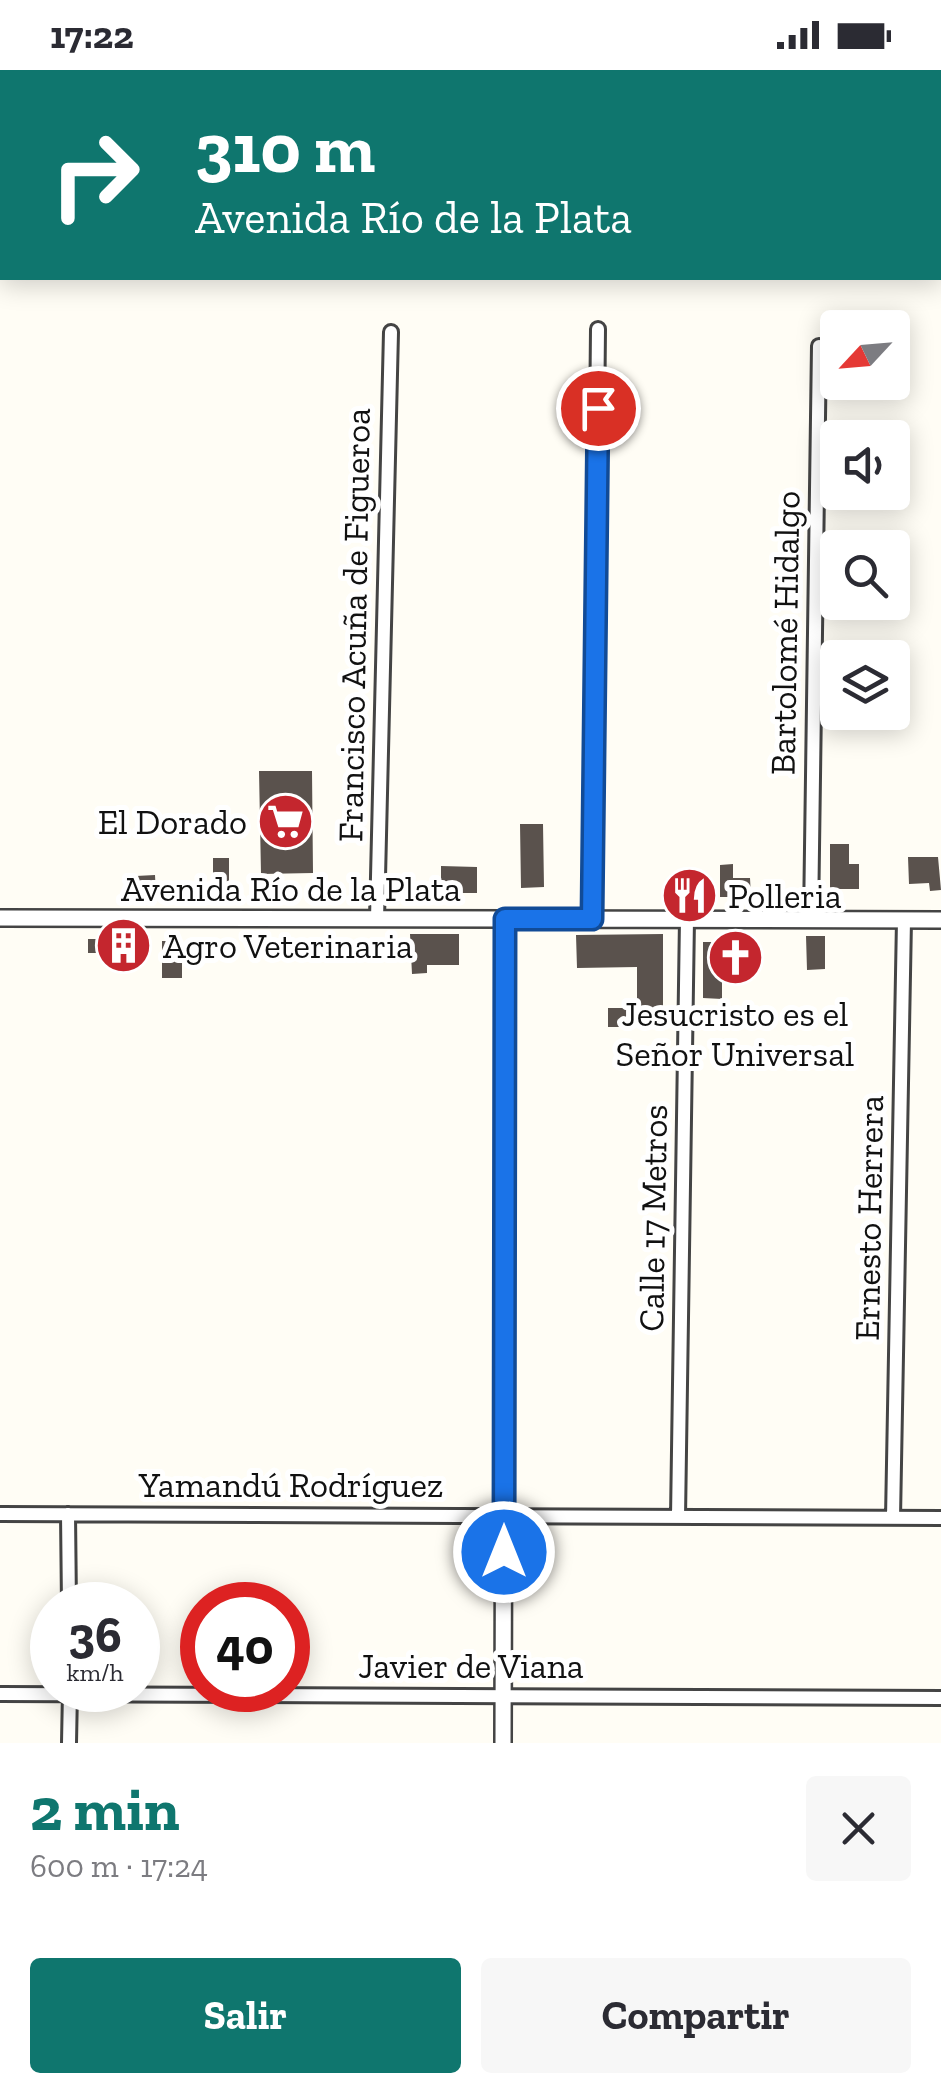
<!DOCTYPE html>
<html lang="es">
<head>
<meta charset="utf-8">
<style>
	:root { --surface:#fff; --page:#f7f7f7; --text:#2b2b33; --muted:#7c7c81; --accent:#0f766e }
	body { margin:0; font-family:"Zilla Slab",serif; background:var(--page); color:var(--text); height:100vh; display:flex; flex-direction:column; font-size:38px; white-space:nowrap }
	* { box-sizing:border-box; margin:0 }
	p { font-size:32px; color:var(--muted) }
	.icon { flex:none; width:55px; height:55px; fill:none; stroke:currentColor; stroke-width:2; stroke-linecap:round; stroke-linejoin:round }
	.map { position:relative; height:1673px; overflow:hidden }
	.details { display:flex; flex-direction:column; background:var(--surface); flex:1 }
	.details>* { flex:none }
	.banner { position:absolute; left:0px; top:0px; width:942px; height:210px; box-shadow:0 5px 25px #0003; background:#0f766e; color:#fff; overflow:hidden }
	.needle { width:65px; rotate:244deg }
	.tools { position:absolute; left:820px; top:240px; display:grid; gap:20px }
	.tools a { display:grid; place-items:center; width:90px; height:90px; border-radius:10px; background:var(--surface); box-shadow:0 5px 25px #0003; font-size:50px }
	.speed { position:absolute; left:30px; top:1512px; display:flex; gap:20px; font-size:50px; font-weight:700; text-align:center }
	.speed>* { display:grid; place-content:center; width:130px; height:130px; border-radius:50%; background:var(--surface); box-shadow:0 5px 25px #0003; line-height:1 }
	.speed small { font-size:25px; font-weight:400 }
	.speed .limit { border:15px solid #d22; background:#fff; color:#111 }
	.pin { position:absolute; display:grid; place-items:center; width:85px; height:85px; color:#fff; margin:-42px; border:5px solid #fff; border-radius:50%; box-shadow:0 2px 10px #0007 }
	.me { position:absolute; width:110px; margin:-55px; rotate:0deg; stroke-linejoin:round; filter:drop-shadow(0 0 8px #0008) }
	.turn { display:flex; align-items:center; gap:35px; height:210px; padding:0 30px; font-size:45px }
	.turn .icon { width:130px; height:130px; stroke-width:2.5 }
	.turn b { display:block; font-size:70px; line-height:85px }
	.round { display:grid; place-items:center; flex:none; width:105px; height:105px; border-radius:10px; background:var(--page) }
	.headline { display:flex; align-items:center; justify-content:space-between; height:170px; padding:0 30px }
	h1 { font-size:60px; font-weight:700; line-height:75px; color:var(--accent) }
	.cta { display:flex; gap:20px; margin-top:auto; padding:20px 30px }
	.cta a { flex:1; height:115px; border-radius:10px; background:var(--accent); color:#fff; font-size:40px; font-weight:700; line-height:115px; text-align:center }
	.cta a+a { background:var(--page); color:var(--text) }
	.status { display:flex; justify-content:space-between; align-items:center; height:70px; padding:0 50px; background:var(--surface); direction:ltr }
	.status svg { height:28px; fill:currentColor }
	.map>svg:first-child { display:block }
</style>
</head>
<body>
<div class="status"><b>17:22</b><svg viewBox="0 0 49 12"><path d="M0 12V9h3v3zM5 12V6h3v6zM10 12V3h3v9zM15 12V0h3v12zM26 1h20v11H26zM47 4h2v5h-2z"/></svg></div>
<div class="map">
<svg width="941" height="1673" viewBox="0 0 941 1673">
	<rect width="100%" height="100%" fill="#fffdf5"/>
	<path fill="#5a524d" d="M259,701h53l1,102 -52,1z
		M520,754h23l1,63 -23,1z
		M830,774h19v20h10v25h-29z
		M908,787h30l3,33 -11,1 -1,-8 -20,1z
		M213,788h16v30h-16z
		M733,794v14h17l1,19h-31v-32z
		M441,796l36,1v26h-36z
		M155,805l1,20h-19l-1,-19z
		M410,864h49v31h-32v8l-15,1z
		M663,864v93h-55v-19h29v-41l-60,1 -1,-33z
		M806,866h19v33l-18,1z
		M88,869h42l1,14h-43z
		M747,870v30h-25v29l-19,-1v-56h20v4z
		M162,871h20v37h-20z"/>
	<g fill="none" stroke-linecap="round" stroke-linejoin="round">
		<defs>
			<path id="minor" d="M487,2l1,-2
				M0,116l2,-1
				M940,118h1
				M377,849l14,-587
				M592,849l6,-590
				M811,850l8,-574
				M0,1444l941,4
				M68,1444l1,91
				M678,1447l9,-598
				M893,1448l11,-598
				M0,1624l941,4
				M69,1673l1,-52"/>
			<path id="tertiary" d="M0,848l941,2
				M503,1673l2,-824"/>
		</defs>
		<use href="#minor" stroke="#444" stroke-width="18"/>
		<use href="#tertiary" stroke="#444" stroke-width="20"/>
		<use href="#minor" stroke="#fff" stroke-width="12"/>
		<use href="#tertiary" stroke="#fff" stroke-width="15"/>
	</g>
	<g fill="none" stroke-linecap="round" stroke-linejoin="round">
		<defs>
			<path id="route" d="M504,1482l1,-633h87l6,-511"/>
		</defs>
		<use href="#route" stroke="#114b97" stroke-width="25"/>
		<use href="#route" stroke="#1a73e8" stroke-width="18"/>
	</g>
	<defs>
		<symbol id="supermarket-disc" viewBox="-11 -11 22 22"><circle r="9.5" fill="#c4262e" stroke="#fff"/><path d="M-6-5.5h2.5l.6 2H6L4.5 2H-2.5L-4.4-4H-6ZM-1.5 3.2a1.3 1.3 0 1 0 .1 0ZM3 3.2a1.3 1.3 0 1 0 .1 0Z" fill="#fff"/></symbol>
		<symbol id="restaurant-disc" viewBox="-11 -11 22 22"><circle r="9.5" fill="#c4262e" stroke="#fff"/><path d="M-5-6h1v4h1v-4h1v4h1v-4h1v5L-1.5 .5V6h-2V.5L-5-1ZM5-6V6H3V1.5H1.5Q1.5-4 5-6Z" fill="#fff"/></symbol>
		<symbol id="building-disc" viewBox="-11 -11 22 22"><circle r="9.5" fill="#c4262e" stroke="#fff"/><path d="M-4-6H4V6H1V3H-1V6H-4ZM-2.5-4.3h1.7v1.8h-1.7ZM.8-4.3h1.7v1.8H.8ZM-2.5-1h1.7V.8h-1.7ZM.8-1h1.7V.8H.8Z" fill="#fff"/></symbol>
		<symbol id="church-disc" viewBox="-11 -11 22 22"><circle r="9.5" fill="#c4262e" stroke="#fff"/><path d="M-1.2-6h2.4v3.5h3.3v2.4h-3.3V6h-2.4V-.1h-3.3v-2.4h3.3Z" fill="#fff"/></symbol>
	</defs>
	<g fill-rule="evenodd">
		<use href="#supermarket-disc" x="254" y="720" width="63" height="63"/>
		<use href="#restaurant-disc" x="658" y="794" width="63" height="63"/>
		<use href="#building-disc" x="92" y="844" width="63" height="63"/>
		<use href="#church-disc" x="704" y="856" width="63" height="63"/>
	</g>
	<g text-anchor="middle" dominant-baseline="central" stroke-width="10" stroke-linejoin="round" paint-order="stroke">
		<g font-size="35" fill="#111" stroke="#fff">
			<text transform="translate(354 555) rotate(-89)">Francisco Acuña de Figueroa</text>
			<text transform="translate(785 563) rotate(-89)">Bartolomé Hidalgo</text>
			<text x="291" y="819">Avenida Río de la Plata</text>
			<text transform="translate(653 1148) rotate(-89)">Calle 17 Metros</text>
			<text transform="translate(869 1148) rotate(-89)">Ernesto Herrera</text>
			<text x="291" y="1415">Yamandú Rodríguez</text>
			<text x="471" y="1596">Javier de Viana</text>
		</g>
		<g font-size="35" fill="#111" stroke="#fff" text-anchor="start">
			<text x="247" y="752" text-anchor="end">El Dorado</text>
			<text x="728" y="826">Polleria</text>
			<text x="163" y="876">Agro Veterinaria</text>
			<text x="735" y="944" text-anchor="middle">Jesucristo es el<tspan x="735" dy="40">Señor Universal</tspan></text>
		</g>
	</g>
</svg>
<div class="tools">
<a><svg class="needle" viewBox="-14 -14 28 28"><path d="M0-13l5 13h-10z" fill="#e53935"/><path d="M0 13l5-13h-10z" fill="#7c7c81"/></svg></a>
<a><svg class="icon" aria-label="sound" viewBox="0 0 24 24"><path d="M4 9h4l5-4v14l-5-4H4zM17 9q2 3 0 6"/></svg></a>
<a><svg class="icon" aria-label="search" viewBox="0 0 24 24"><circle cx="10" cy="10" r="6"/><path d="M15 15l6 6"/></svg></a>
<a><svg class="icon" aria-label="layers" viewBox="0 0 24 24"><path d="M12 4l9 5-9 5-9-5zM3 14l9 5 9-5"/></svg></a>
</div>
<div class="speed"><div>36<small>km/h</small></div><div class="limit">40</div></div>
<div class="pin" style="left:598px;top:338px;background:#d93025"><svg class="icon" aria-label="arrive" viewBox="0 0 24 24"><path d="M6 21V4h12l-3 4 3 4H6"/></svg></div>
<svg class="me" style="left:504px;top:1482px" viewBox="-20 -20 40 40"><circle r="17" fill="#1a73e8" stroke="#fff" stroke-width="3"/><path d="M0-11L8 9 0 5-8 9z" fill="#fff"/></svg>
<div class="banner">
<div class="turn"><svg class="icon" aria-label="right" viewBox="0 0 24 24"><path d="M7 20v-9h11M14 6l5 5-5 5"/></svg><div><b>310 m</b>Avenida Río de la Plata</div></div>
</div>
</div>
<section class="details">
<div class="headline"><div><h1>2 min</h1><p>600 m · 17:24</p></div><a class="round"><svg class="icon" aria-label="close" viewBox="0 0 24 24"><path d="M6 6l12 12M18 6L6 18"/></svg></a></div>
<div class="cta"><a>Salir</a><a>Compartir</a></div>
</section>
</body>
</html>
